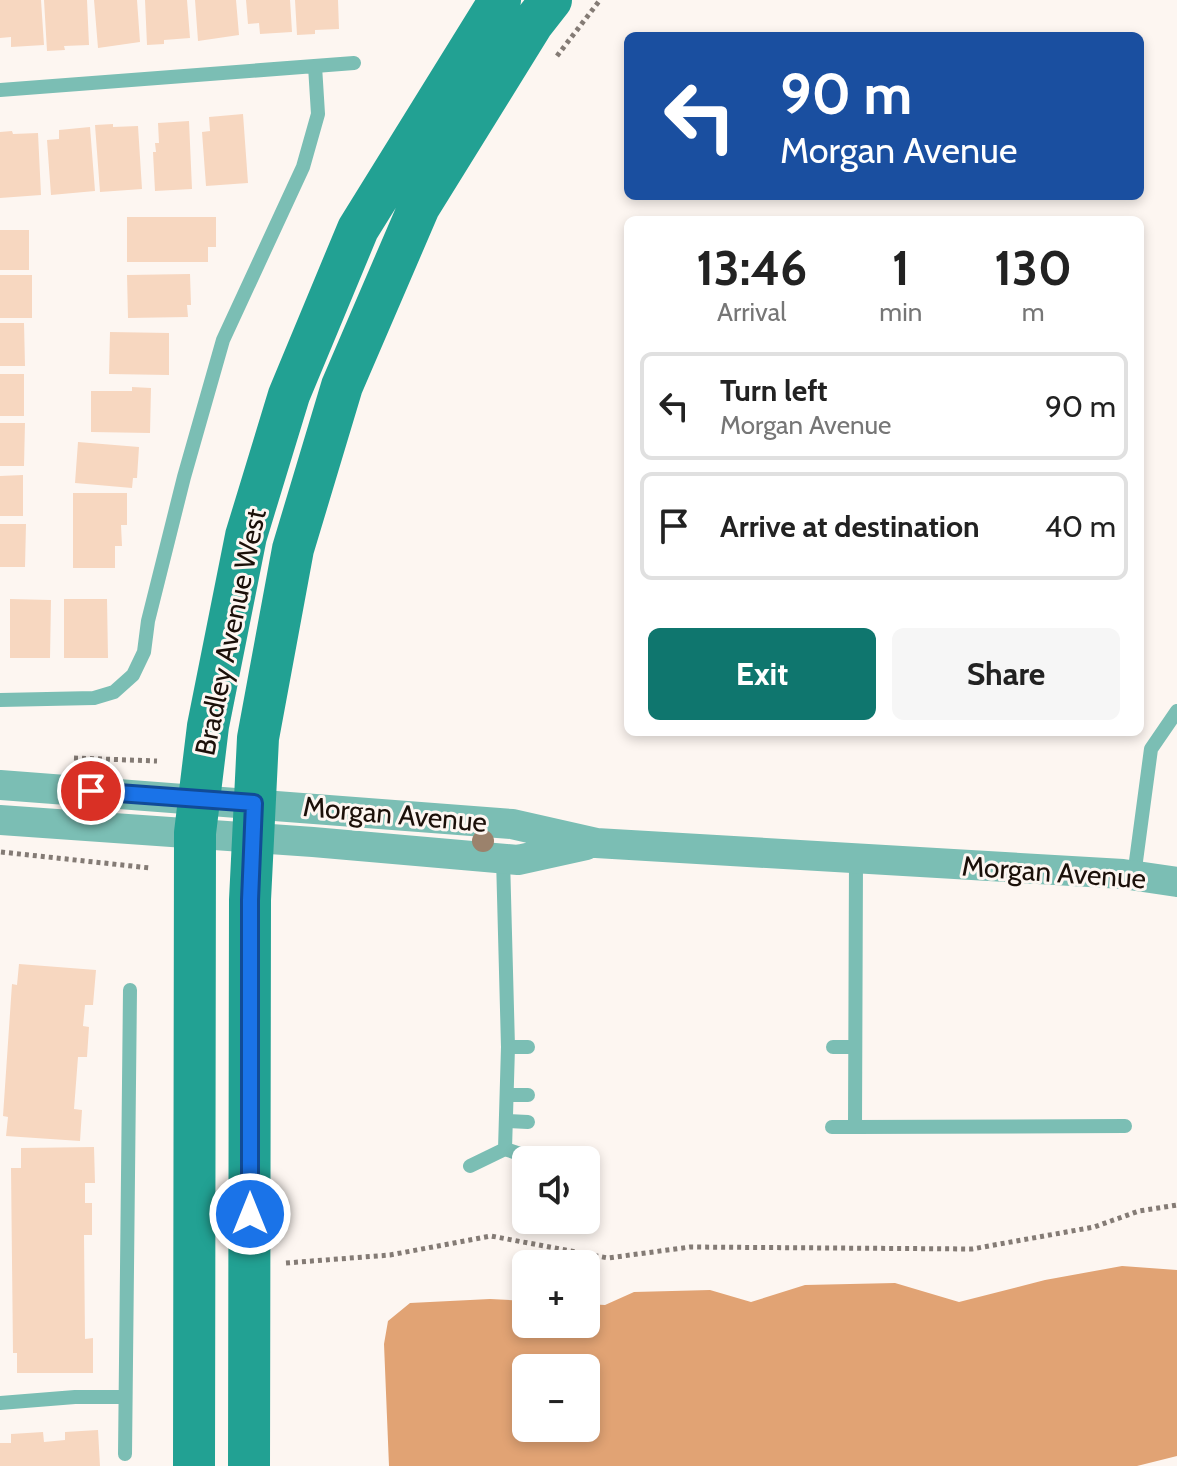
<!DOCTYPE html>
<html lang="en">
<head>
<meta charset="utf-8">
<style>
	:root { --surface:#fff; --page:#f6f6f6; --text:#222; --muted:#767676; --line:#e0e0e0; --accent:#0f766e }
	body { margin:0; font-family:Cabin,sans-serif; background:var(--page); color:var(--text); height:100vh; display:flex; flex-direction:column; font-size:30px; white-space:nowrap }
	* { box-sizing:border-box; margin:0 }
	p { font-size:26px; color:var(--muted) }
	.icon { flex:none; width:44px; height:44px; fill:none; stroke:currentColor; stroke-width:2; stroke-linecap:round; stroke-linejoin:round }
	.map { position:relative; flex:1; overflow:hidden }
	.sheet { position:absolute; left:624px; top:216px; width:520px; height:520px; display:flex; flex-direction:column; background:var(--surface); border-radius:12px; box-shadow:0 4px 12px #0003 }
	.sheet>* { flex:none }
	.top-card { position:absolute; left:624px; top:32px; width:520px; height:168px; border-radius:12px; box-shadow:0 4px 12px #0003; background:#1a4fa0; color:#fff; overflow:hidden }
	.fabs { position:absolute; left:512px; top:1146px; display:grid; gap:16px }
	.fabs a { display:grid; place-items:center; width:88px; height:88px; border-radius:12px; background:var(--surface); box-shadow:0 4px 12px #0003; font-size:40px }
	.pin { position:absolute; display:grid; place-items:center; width:68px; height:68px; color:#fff; margin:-34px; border:4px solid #fff; border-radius:50%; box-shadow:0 2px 8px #0007 }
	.me { position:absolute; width:88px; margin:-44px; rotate:0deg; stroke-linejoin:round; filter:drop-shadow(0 0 6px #0008) }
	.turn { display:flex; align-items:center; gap:28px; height:168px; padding:0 24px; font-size:36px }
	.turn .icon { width:104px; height:104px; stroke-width:2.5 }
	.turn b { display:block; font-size:56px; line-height:68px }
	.eta { display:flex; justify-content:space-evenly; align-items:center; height:136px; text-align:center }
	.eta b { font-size:48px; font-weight:700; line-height:56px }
	.primary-button { display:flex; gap:16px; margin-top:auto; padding:16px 24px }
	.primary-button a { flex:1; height:92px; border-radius:12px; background:var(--accent); color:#fff; font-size:32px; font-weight:700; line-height:92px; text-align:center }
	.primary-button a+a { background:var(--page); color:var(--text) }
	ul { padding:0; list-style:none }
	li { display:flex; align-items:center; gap:24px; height:108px; margin:0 16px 12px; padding:0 8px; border:4px solid var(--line); border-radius:12px }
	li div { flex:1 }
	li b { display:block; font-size:30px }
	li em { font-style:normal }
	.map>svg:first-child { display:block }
</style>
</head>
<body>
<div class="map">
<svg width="1177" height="1466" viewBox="0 0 1177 1466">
	<rect width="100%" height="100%" fill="#fdf6f1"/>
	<path fill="#e1a374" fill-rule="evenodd" d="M1122,1266l55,4v186l-40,10h-748l-5,-122 4,-23 22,-18 80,-4 36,2v23h60v-20l19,1 29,-13 76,-2 41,12 54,-17 90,-2 64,19 86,-22zM526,1368h60v60h-60z"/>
	<path fill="#f7d7c0" d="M0,0h41l3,45 -33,2v-10l-11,1z
		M44,0h43l2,45 -25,1 1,4 -18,1z
		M94,0h43l3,42 -42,6z
		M145,0h42l3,38 -26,2v4l-17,1z
		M195,0h41l3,35 -41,6z
		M246,0h44l2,32 -32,2 -1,-11 -11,1z
		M295,0h43l1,29 -24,1v4l-18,1z
		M243,114l5,69 -42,3 -4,-54 8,-1 -1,-14z
		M189,121l3,68 -37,2 -2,-39h3l-1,-9h4l-1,-20z
		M113,124v3l25,-1 4,63 -42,3 -5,-67z
		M90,127l5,64 -44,4 -4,-55 12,-1v-9z
		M12,131l1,3 25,-1 3,62 -41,3v-66z
		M127,217h89v30h-8v15h-81z
		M0,230h29v40h-29z
		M190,274l1,31h-4l1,12 -60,1 -1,-43z
		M0,275h32v43h-32z
		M0,323h24l1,43h-25z
		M110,332l59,1v42l-60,-1z
		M0,374h24v42h-24z
		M132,387l19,1 -1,45 -59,-1v-41h41z
		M0,423h25l-1,43h-24z
		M78,442l61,5 -2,31h-4l-1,10 -57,-5z
		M23,475v41h-23v-40z
		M73,493h54v32h-6l1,21h-7v22h-42z
		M0,524h26l-1,43h-25z
		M10,599l41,1 -1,58h-40z
		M64,599h43l1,59h-44z
		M19,964l77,6 -3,35h-8l-2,21 6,1 -2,30h-9l-4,52 8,1 -2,31 -74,-5 2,-19 -5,-1 9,-132 5,1z
		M94,1147l1,36h-10v20h7v32h-8l1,104 8,-1v35h-76v-20h-4l-2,-185h10v-20z
		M98,1430l2,36h-100v-23h11v-9l32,-2 1,10 21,-2v-8z"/>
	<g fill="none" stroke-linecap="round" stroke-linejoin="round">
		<path stroke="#847b75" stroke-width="5" stroke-dasharray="4 4" stroke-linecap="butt" d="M557,56l43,-56
			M74,758l83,3
			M1,852l149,16
			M286,1263l104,-8 101,-19 117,22 82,-11 282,2 122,-22 45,-16 38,-6"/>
		<path stroke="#7bbeb4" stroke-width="14" d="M0,90l354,-27
			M0,700l94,-2 20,-6 19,-17 11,-23 4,-31 36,-144 39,-137 80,-173 15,-53 -3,-48
			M856,859l-1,268 270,-1
			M1134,876l17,-127 26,-38
			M508,1047h20
			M833,1047h22
			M507,1095h21
			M506,1121l22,1
			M832,1127h23
			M505,1149l24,8
			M470,1166l35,-17 3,-102 -5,-189
			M0,1403l75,-6h48
			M125,1454l5,-464"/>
		<path stroke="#7bbeb4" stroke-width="30" d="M0,785l512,39 84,19 527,31 54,8
			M0,820l313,22 205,18 68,-15"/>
		<path stroke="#22a193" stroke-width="42" d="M194,1466l1,-633 13,-107 38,-190 43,-141 69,-166 142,-229
			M249,1466l1,-566 8,-162 35,-189 49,-163 77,-179 114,-184 18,-23"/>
	</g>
	<circle fill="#9b826c" cx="483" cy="841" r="11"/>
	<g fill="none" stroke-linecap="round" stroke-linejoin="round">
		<defs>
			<path id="route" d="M91,791l163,12 -4,97v314"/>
		</defs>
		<use href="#route" stroke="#114b97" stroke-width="20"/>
		<use href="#route" stroke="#1a73e8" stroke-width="14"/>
	</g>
	<g text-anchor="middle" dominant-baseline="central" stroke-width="6" stroke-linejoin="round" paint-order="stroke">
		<g font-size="28" fill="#1b1009" stroke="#fdf6f1">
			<text transform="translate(230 632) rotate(-78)">Bradley Avenue West</text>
			<text transform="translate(395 814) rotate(5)">Morgan Avenue</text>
			<text transform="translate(1054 872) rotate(4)">Morgan Avenue</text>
		</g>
	</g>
</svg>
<div class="fabs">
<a><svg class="icon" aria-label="sound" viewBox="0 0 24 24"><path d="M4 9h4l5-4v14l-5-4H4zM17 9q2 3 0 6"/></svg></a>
<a>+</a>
<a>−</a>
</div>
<div class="pin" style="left:91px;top:791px;background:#d93025"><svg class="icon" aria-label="arrive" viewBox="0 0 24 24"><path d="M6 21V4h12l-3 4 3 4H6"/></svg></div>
<svg class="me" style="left:250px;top:1214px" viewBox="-20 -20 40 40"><circle r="17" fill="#1a73e8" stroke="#fff" stroke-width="3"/><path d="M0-11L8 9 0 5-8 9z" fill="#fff"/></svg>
<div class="top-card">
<div class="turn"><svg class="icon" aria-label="left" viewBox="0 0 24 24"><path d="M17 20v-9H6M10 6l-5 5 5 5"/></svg><div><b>90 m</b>Morgan Avenue</div></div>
</div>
<section class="sheet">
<div class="eta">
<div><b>13:46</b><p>Arrival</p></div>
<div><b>1</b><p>min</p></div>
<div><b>130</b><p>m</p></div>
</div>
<ul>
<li><svg class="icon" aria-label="left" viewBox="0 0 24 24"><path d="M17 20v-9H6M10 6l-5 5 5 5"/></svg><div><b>Turn left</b><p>Morgan Avenue</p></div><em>90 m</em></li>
<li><svg class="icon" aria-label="arrive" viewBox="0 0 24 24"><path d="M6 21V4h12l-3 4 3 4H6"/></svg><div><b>Arrive at destination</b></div><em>40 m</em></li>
</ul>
<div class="primary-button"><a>Exit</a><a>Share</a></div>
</section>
</div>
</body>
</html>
